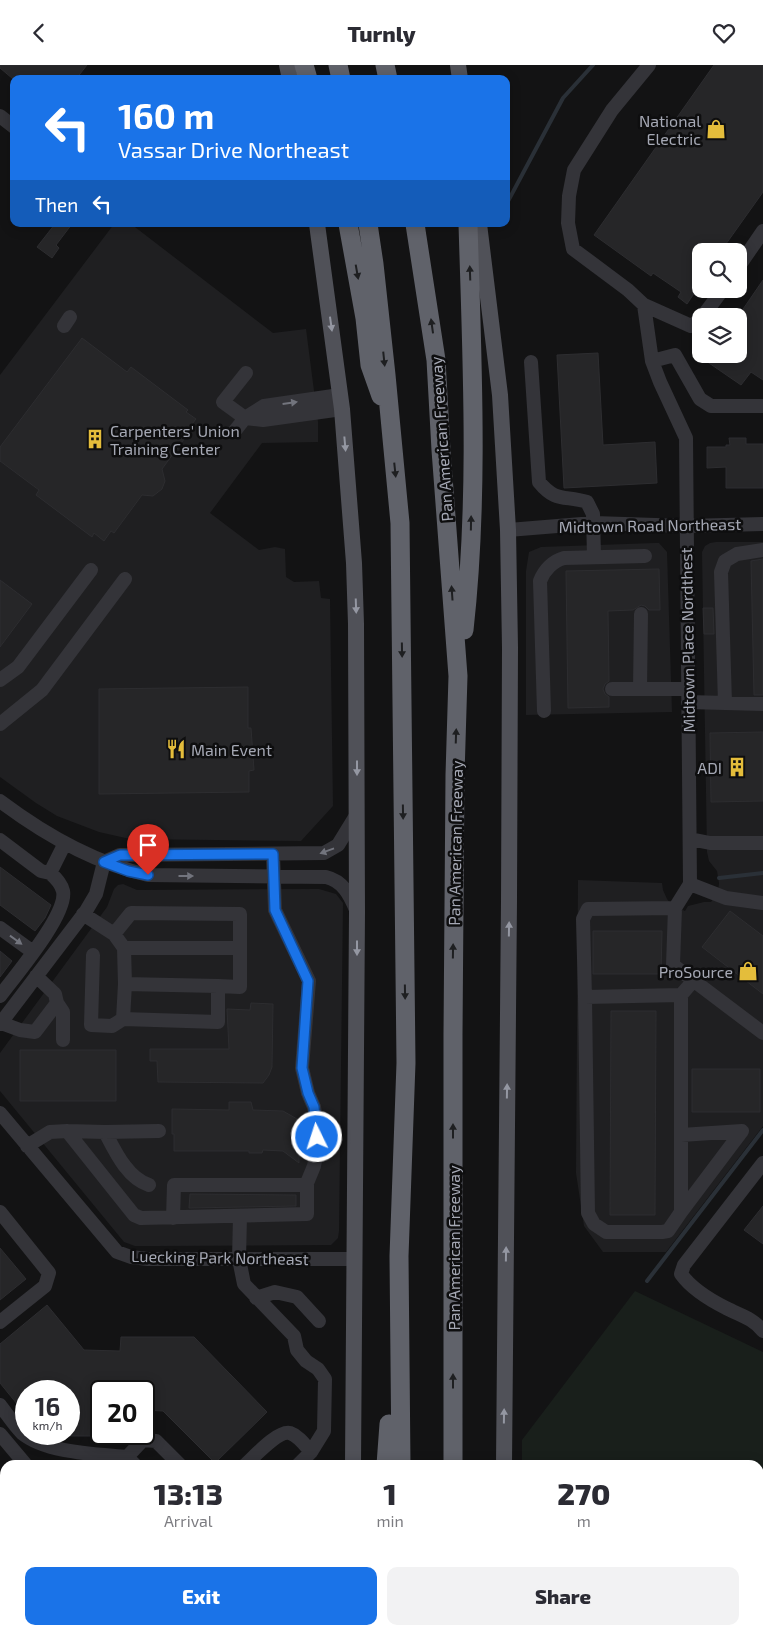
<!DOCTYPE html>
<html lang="en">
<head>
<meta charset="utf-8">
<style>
	:root { --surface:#fff; --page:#f2f2f3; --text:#2b2b33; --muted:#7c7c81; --accent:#1a73e8 }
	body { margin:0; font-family:"Exo 2",sans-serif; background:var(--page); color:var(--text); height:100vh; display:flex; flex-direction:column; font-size:19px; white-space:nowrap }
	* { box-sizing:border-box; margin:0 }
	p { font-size:16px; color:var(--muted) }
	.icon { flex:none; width:28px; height:28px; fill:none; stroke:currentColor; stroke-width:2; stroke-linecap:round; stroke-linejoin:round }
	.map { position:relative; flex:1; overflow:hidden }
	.panel { position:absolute; left:0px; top:1395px; width:764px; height:175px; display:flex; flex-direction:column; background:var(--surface); border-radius:15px 15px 0 0; box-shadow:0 2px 12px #0003 }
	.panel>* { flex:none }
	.guide { position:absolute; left:10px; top:10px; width:500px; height:152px; border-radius:10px; box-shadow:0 2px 12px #0003; background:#1a73e8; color:#fff; overflow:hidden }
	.buttons { position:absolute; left:692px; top:178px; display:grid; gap:10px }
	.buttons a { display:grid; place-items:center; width:55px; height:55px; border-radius:10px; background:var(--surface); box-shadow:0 2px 12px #0003; font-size:25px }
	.speed { position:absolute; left:15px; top:1315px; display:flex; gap:10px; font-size:25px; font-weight:700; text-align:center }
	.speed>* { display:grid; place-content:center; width:65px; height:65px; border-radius:50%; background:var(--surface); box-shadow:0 2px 12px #0003; line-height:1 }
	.speed small { font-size:12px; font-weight:400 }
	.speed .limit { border:2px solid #111; border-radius:8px; background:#fff; color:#111 }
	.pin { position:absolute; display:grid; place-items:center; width:42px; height:42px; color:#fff; margin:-51px -21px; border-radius:50% 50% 50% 0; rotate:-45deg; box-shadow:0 0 5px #0007 }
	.pin .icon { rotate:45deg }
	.me { position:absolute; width:55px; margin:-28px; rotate:356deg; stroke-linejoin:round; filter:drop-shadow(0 0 4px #0008) }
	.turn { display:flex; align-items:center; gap:18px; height:105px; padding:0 25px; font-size:22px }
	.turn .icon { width:65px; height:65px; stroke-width:2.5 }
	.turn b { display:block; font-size:35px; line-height:42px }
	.then { display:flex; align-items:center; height:48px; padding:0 25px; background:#0003; gap:10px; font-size:19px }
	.eta { display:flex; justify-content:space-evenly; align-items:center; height:85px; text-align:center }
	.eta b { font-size:30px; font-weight:800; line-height:35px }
	.action { display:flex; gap:10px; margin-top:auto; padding:10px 25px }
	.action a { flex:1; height:58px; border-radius:10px; background:var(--accent); color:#fff; font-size:20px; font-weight:800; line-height:58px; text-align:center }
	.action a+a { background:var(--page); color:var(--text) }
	header { display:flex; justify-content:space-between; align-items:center; height:65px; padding:0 25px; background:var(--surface); font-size:22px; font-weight:800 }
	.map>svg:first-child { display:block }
</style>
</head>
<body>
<header><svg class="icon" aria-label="back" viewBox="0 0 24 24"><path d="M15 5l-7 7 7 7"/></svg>Turnly<svg class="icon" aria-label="heart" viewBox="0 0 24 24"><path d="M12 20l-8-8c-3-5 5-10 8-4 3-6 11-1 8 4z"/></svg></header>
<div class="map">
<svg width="763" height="1570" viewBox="0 0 763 1570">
	<rect width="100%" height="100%" fill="#131314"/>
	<path fill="#1f1f21" d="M114,159h17l142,109 33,-4 12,93v20l-56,1 -52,70 49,37 16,-3 10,2 1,28 8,5 25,-1 2,17 9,1 3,207 -32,35 -171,-2 -31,-7 -42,-16 -21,-13 -36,-26v-402z
		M716,477h47v584l-97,126h-63l-19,-26 -8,-53 2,-293 84,3 1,7 4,9 4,5 14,7 3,-5 16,-4h7l7,-10 1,-9 -2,-12 -8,-10 -2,-9 -5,-300 3,-6 5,-3z
		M655,478h4l8,9 5,160 -146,3v-144l3,-19 12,-5z
		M123,819l14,6 182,-1 17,5 7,9 -4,328 -1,7 -7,7 -178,1h-18l-11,-4 -124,-151v-38l107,-146 7,-18 4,-4z"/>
	<path fill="#191f1b" d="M635,1226l128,61v283h-241v-5h237v-165h-237v-25z"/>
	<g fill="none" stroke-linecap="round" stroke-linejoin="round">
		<path stroke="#2a3037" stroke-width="4" d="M506,140l57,-107 30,-33
			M719,813l44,-5
			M647,1216l116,-151"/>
	</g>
	<path fill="#262628" stroke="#2d2d30" d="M0,0h87l-11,14h-63l-13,-11z
		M714,0h49v127l-42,59h-20v32l-14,21 -9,-7 3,-5 -28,-19 -2,3 -57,-41z
		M55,159h17l-16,21 3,3 -7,10 -15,-11z
		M763,215v100l-12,-8 -10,13 -35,-24 5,-7h28v-39z
		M82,273l45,34 4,-5 57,43 -2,2 10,7 -8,10 2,2 -28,38 3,12 -3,8 -9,7 -11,-1 -28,38 -3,-2 -7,10 -10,-8 -2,4 -56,-42 3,-5 -39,-29v-14z
		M598,288l5,92 52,-3 2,41 -93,5 -7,-133z
		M729,373h17v6h17v44h-37v-21l-19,1v-21h19v-2h4z
		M763,494v136h-9l-3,-134z
		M659,504l1,41h-11l-4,-4 -4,-1 -8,5 -25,1 1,70 -4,3 -2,5 2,5 4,3v10l-41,1 -2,-137z
		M0,515l32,24 -32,43z
		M703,543h10l1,26h-10z
		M248,622v41h3l3,42 -5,1v21l-150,2v-105z
		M763,667v69l-52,1 -1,-69z
		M0,802l51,38 -6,13 -10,13 -35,-26z
		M730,846l33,25v58l-61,-47z
		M593,866h69l-1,43h-68z
		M0,886l12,10 -12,16z
		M251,938l22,1 -1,63 -3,8 -6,8 -105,-1 -1,-21h-7v-12h79l-2,-40 23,1z
		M611,946h45l-1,204h-45z
		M20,985h96v51h-96z
		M692,1004h68v43h-68z
		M229,1037h22l2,8 30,1 14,8v15h2v29l-16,-12 -20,-1 -1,3h-13v-2h-75v-17h-2v-25l57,1z
		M190,1129l106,1v11l-107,2z
		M763,1141v38l-19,-14z
		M0,1183l26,31 -26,21z
		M47,1240l37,45 36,1 1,-14h73l73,75 -52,51 -52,-52 -19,-1v-19h-43v45h-32v-45h-43v24l-26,-32v-39z"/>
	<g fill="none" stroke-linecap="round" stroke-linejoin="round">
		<path stroke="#343439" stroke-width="14" d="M649,0l-37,45 -38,60 -5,26 -1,27 5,26 55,41 16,15 8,56 8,21 26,56 4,446
			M0,51l14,11
			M739,201l24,-35
			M644,240l47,21 10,-7
			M703,251l20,-27
			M64,261l6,-9
			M652,296l23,-6 25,44 11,7h52
			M531,297l8,120c17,21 26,13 48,20l6,12 1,43
			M245,353l19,-12 76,-11
			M245,353l18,2 79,-11
			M234,367l11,-14 -22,-16 23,-29
			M508,465l86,-7 92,3 77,-2
			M0,615l18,-13 73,-97
			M612,624h76
			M640,624l1,-75
			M688,637l75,2
			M725,638l-4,-131 4,-11 12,-7 26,-4
			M544,646l-4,-130c4,-11 13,-20 24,-23l81,-2
			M0,659l42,-34 83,-111
			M0,736c44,33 94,62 148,74l178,2c17,4 24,18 30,33
			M690,774l20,4h53
			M0,775l41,31 9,2 15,-30
			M104,797l16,-7 204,-2 14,-8 19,-31
			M690,819l-15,24 -2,57 90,68
			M690,819l36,14 37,5
			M675,843l-87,1 -5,10 2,78 96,-2 13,-15
			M83,849l31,20 17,-21 109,1v73l-22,-1v36l-95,-3 -11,7 -21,-1 2,-70
			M0,863l33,24
			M114,869l10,14h116
			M124,883l1,36
			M681,930v217l61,-81 -61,4
			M0,931c14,-19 68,-82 63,-105 -2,-8 -7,-13 -13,-18
			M585,932l3,216 6,11 12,8h56l6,-1 13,-19
			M57,938l6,9v28
			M123,954l2,-35 93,2
			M1,958l19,7 15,2 22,-29 -2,-9 -19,-18
			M0,959l86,-113 10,-17 8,-32
			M0,1048l117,139 14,5 17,2h207
			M67,1066l67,84 7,3 166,-4v-31l7,-17 3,-16v-26l-3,-17 -6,-14 -6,-25 7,-87 -34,-71 -2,-56
			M105,1067c10,19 22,46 44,53
			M27,1081l23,-14 17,-1 38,1 54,-1
			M763,1098l-79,102 -3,9c10,14 29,26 45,34 13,7 27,10 37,23
			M0,1147l49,61 -4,13 -45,36
			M240,1151l-1,43 5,25 50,52 3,14 9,11 12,8 7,10 -1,52 -13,21 -13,13
			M173,1153l1,-33h133
			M256,1233l19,-6 22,5 22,24
			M0,1340c7,9 14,20 22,28 24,20 75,21 105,24l8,8
			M0,1369l26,31
			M127,1392l16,-17 13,1 24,24
			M245,1400c9,-8 33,-35 45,-32 9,3 15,12 21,19
			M0,1500h5
			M78,1565l7,5
			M96,1565l7,5
			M184,1570l4,-5
			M279,1570l1,-5"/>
		<path stroke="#505158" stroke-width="16" d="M287,0l3,14
			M458,0l2,14
			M317,159l25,185 12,154 2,61 1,288 -4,553
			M479,159l21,171 8,135 2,118 -1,253 -5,564
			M507,1565v5
			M348,1570l1,-5"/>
		<path stroke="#60626a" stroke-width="19" d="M304,0l4,14
			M338,0l3,14
			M385,0l3,14
			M348,159l17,94 5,47 11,31
			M368,159l6,40 12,111 14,148 6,540 -7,193 2,209
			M415,159l21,136 5,90 17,226 -3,99 -2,260v430
			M464,565c15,-135 8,-271 4,-406
			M386,1400l3,-41
			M403,1565v5
			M475,1565l1,5
			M361,1570l1,-5
			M453,1570v-5"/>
	</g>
	<defs><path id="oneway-solid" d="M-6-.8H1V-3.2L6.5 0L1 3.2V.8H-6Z" transform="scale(1.25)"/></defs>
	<g fill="#1e1f21">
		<use href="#oneway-solid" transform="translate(357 207) rotate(80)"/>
		<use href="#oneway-solid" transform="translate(470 208) rotate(-92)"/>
		<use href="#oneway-solid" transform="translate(432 261) rotate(-98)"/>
		<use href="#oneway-solid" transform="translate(384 294) rotate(84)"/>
		<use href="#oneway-solid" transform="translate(395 405) rotate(84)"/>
		<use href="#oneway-solid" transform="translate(471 458) rotate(-89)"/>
		<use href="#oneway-solid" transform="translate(452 528) rotate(-94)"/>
		<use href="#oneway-solid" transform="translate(402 585) rotate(89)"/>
		<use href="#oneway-solid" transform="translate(456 671) rotate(-88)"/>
		<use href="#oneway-solid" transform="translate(403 747) rotate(89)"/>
		<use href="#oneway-solid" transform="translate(453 886) rotate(-89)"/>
		<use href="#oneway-solid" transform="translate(405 927) rotate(89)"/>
		<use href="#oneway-solid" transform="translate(453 1066) rotate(-90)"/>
		<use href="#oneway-solid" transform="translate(453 1316) rotate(-90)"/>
	</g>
	<g fill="#9497a2">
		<use href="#oneway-solid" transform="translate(331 259) rotate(82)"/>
		<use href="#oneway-solid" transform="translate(345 379) rotate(85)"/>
		<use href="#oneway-solid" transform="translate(356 541) rotate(88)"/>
		<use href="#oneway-solid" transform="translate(357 703) rotate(90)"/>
		<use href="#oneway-solid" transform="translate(509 864) rotate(-89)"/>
		<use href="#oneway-solid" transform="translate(357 883) rotate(90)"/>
		<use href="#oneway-solid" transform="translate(507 1026) rotate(-89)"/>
		<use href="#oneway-solid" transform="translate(506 1189) rotate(-89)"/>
		<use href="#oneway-solid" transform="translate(504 1351) rotate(-89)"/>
	</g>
	<g fill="#72747d">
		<use href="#oneway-solid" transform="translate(290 338) rotate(-8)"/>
		<use href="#oneway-solid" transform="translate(327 786) rotate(160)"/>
		<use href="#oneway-solid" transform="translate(186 811)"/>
		<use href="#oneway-solid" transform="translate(16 875) rotate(36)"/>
	</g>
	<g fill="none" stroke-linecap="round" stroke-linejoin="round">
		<defs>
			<path id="route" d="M148,810l-20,-4 -24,-9 16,-7 153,-1 2,56 33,71 -6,87 6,25 6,14 3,30"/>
		</defs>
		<use href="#route" stroke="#114b97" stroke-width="12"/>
		<use href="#route" stroke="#1a73e8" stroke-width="9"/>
	</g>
	<defs>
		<symbol id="shop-bare" viewBox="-9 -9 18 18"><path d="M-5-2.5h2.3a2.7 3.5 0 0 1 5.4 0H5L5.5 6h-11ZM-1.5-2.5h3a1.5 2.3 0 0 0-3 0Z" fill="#e4bd3b" stroke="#0e0e0f" stroke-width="2.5" paint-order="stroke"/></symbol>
		<symbol id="building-bare" viewBox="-9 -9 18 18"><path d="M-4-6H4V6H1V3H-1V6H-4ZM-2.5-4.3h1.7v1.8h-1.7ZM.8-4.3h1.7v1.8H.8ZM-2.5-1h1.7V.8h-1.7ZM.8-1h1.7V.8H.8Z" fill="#e4bd3b" stroke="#0e0e0f" stroke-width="2.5" paint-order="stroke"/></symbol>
		<symbol id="restaurant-bare" viewBox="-9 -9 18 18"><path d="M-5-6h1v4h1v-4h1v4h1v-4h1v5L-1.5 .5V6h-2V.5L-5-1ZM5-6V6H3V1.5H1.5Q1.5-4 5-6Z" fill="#e4bd3b" stroke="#0e0e0f" stroke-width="2.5" paint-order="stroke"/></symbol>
	</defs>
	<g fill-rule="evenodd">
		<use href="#shop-bare" x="702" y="50" width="28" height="28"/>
		<use href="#building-bare" x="81" y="360" width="28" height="28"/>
		<use href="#restaurant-bare" x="162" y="670" width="28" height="28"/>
		<use href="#building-bare" x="723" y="688" width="28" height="28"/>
		<use href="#shop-bare" x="734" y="892" width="28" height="28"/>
	</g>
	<g text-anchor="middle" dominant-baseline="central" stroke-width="5" stroke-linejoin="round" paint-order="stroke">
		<g font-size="16" fill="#a5a8b4" stroke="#0e0e0f" text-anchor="end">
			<text x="701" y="55">National<tspan x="701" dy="18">Electric</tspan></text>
			<text x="110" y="365" text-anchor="start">Carpenters' Union<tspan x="110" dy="18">Training Center</tspan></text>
			<text x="191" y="684" text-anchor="start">Main Event</text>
			<text x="722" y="702">ADI</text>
			<text x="733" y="906">ProSource</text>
		</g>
		<g font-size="16" fill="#a5a8b4" stroke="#0e0e0f">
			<text transform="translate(441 374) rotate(-94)">Pan American Freeway</text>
			<text transform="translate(650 460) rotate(-1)">Midtown Road Northeast</text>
			<text transform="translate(687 575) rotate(-91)">Midtown Place Nordthest</text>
			<text transform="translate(455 778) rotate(-89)">Pan American Freeway</text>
			<text transform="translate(453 1183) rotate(-90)">Pan American Freeway</text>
			<text transform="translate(220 1192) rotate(1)">Luecking Park Northeast</text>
		</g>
	</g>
</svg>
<div class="buttons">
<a><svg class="icon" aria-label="search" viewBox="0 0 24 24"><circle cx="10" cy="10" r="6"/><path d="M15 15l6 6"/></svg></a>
<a><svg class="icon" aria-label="layers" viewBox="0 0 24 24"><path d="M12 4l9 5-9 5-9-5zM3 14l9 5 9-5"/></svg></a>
</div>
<div class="speed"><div>16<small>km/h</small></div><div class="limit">20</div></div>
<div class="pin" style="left:148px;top:810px;background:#d93025"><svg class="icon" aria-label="arrive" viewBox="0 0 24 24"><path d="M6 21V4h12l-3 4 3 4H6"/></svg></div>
<svg class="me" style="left:317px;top:1072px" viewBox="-20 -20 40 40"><circle r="17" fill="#1a73e8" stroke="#fff" stroke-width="3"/><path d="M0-11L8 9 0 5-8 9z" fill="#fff"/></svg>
<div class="guide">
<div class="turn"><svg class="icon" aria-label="left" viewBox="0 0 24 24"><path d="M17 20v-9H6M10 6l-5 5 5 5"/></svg><div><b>160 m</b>Vassar Drive Northeast</div></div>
<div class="then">Then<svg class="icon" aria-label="left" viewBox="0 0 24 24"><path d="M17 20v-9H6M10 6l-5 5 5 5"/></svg></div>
</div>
<section class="panel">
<div class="eta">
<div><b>13:13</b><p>Arrival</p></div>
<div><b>1</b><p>min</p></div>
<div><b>270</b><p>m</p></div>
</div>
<div class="action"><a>Exit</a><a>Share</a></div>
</section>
</div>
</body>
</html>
